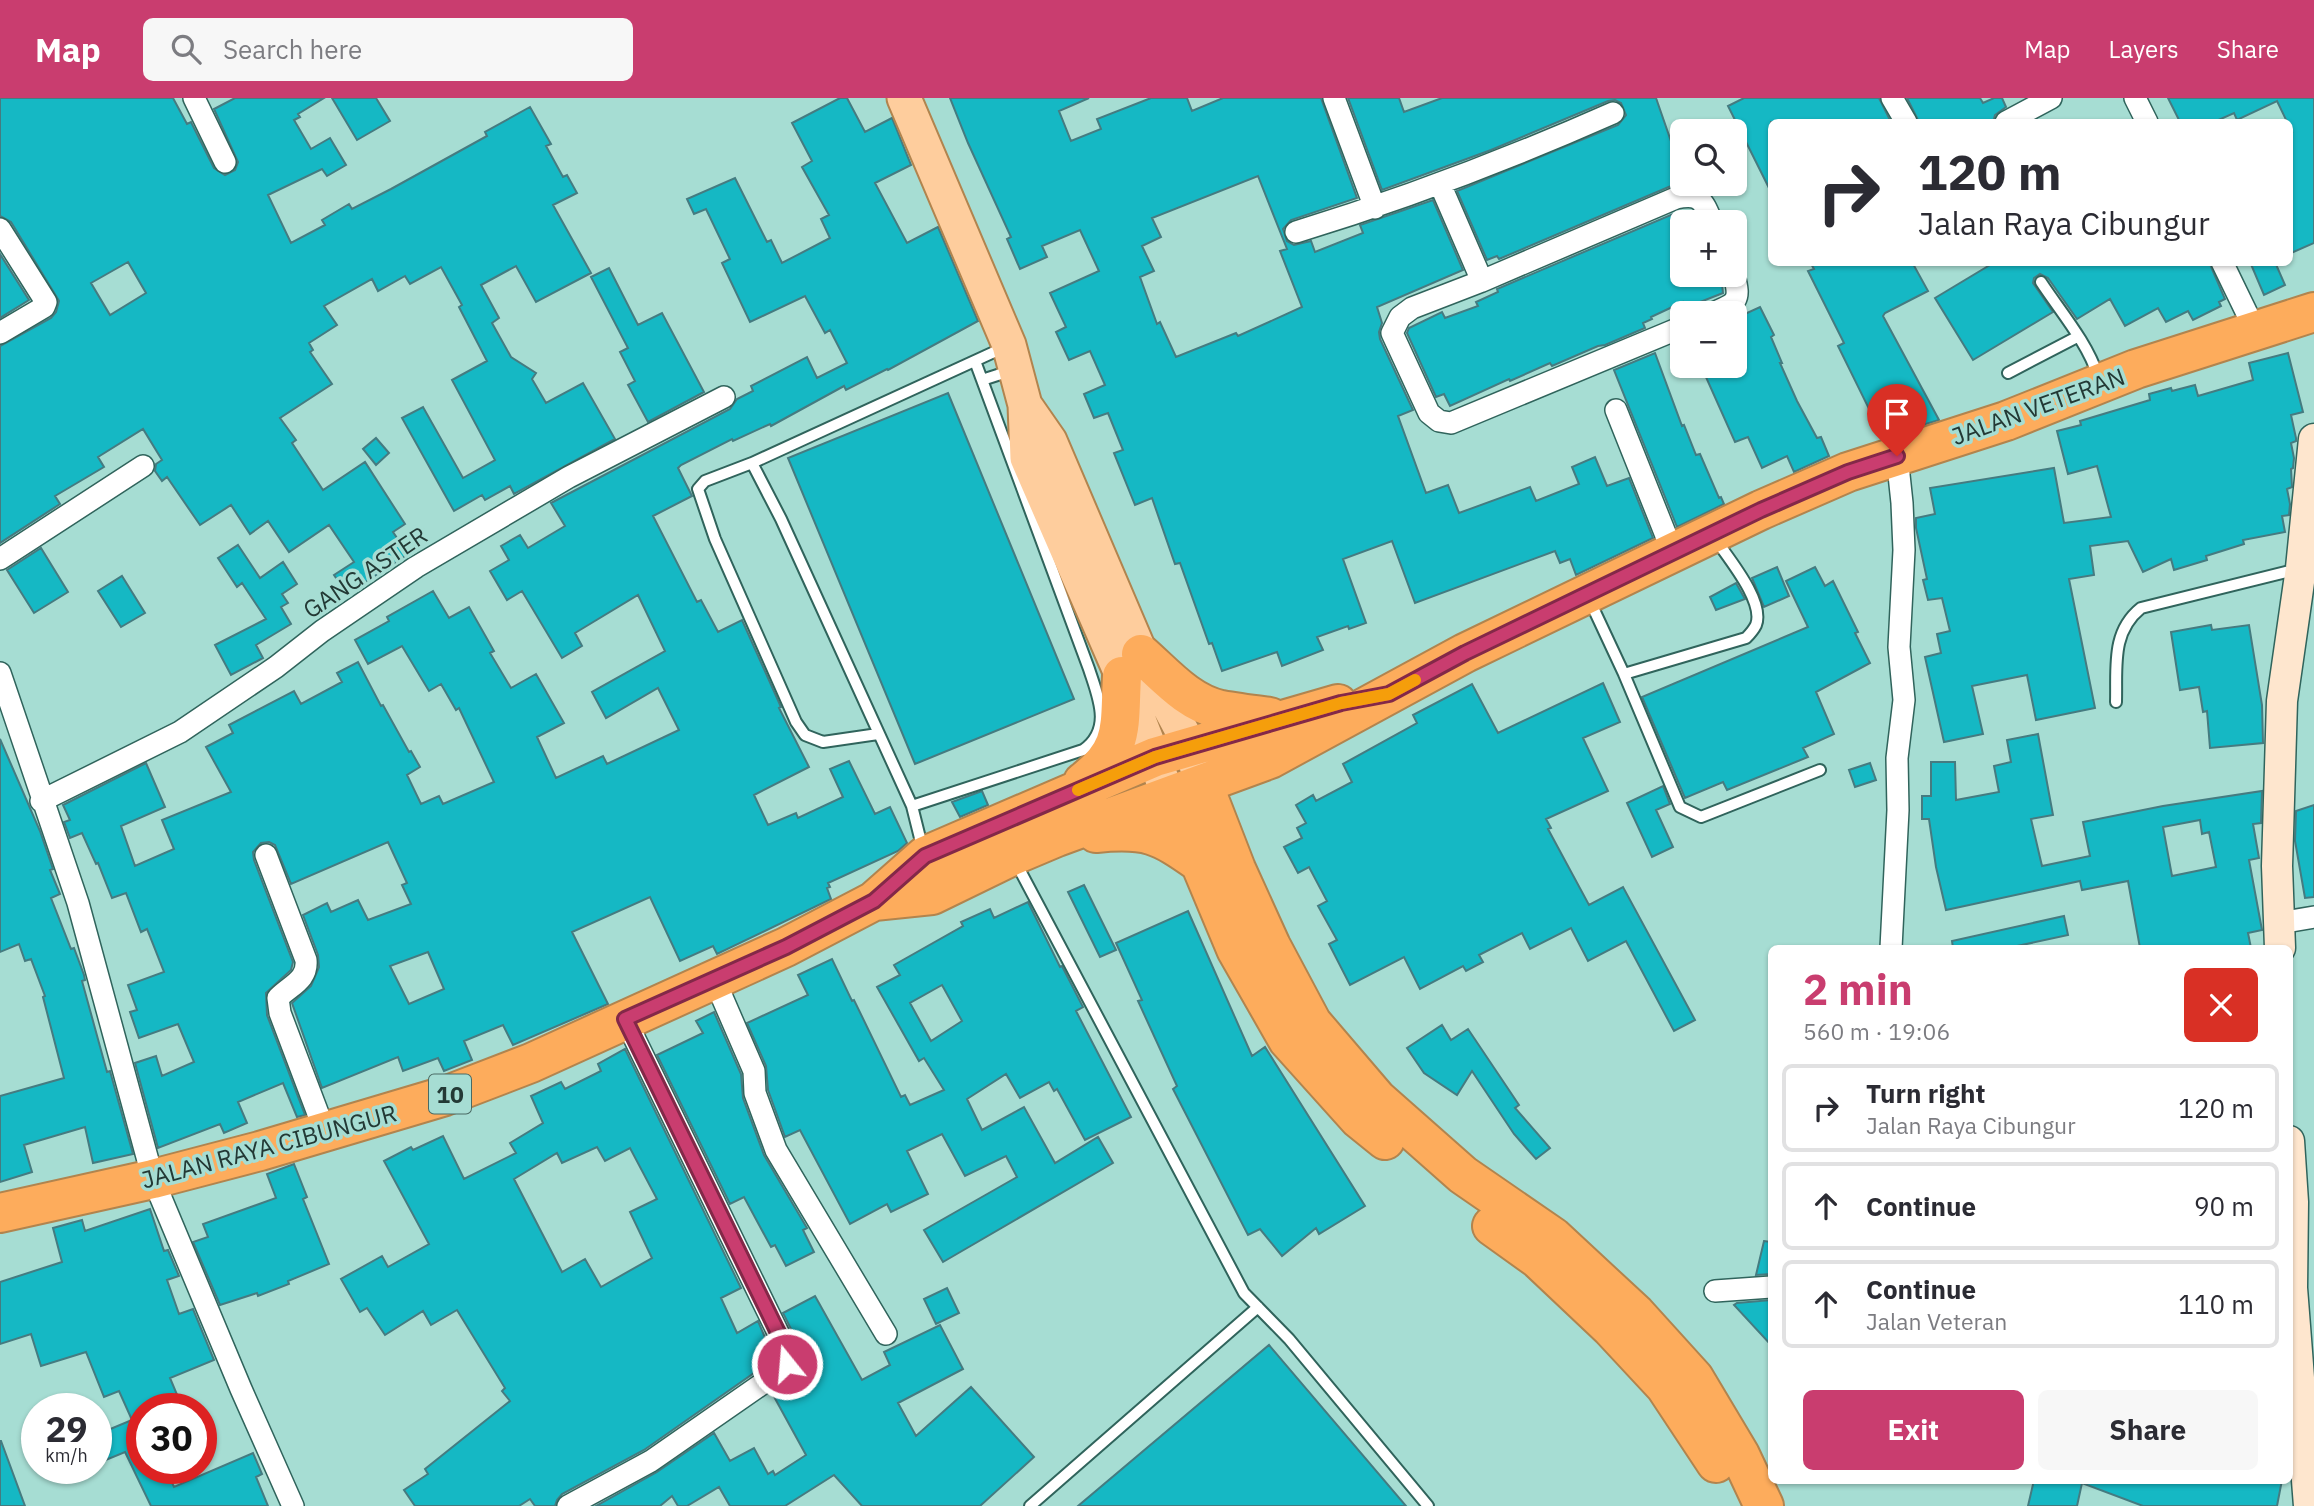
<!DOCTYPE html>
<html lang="en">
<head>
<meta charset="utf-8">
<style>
	:root { --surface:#fff; --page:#f7f7f7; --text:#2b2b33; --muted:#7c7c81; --line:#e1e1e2; --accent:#c93d6f }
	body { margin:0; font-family:"IBM Plex Sans",sans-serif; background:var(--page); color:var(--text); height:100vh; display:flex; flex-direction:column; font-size:26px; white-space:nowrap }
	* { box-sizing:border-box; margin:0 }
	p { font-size:23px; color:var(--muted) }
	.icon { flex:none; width:38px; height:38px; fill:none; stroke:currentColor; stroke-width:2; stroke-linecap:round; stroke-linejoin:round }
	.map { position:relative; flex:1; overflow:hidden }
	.details { position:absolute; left:1768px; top:847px; width:525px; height:539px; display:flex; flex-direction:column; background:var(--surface); border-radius:10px; box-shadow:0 2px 5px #0004 }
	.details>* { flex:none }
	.hud { position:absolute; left:1768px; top:21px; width:525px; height:147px; border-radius:10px; box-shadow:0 2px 5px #0004; background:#fff; color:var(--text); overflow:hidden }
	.fabs { position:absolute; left:1670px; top:21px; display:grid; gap:14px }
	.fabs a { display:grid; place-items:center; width:77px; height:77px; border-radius:10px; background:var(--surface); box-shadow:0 2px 5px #0004; font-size:35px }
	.speed { position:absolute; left:21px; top:1295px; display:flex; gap:14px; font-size:35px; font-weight:700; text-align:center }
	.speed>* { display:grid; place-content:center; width:91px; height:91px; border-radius:50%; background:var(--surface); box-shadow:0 2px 5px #0004; line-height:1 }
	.speed small { font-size:18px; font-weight:400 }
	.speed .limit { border:10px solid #d22; background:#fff; color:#111 }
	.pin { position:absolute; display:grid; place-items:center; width:60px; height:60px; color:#fff; margin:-72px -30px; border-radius:50% 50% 50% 0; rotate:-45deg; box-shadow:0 0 7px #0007 }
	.pin .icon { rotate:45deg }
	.me { position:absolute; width:77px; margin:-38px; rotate:343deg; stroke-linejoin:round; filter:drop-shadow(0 0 5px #0008) }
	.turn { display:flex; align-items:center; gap:24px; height:147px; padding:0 35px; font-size:32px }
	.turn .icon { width:91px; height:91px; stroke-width:2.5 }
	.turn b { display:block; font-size:49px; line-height:60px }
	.round { display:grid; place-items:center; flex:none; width:74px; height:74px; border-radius:10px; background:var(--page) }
	.overview { display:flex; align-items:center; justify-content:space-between; height:119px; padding:0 35px }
	h1 { font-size:42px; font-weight:700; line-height:52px; color:var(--accent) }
	.cta { display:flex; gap:14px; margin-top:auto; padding:14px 35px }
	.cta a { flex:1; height:80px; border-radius:10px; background:var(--accent); color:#fff; font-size:28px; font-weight:700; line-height:80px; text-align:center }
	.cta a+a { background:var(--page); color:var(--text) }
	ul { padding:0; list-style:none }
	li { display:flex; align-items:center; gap:21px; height:88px; margin:0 14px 10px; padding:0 21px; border:4px solid var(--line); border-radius:10px }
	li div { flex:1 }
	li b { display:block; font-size:26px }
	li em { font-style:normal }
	header { display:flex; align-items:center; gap:42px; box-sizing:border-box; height:98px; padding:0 35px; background:var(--accent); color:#fff }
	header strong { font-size:33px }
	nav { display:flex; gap:38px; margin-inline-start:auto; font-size:24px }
	.search { width:490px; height:63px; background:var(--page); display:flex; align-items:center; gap:18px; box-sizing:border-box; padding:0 24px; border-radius:10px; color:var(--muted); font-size:26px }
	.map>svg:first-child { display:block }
</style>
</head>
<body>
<header>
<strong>Map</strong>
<div class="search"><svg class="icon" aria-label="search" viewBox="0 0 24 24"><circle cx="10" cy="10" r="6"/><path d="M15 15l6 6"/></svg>Search here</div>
<nav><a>Map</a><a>Layers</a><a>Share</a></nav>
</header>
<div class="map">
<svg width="2314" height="1408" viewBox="0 0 2314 1408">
	<rect width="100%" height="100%" fill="#a6ddd3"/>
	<path fill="#15b8c4" stroke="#457b80" stroke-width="2" fill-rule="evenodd" d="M0,0h173l14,26 4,-2 23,46 11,7 10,-5 3,-8 -24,-53 21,-11h89l-26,16 2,3 -6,3 17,29 19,-11 16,27 -19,11 -5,-7 -54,26 23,48 34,-18 -3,-5 27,-16 3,5 39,-20 96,-53 -2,-4 45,-25 21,37 -5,2 17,31 4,-2 10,18 -24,12 38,68 -55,29 -20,-36 -35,19 18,33 -7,5 19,34 25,16 -4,6 14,24 37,-20 32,56 -101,55 -4,-8 -25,14 -3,-5 -28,16 -52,-93 21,-11 40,71 32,-18 -43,-80 35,-19 -28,-54 3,-2 -21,-38 -31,17 -5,-8 -27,15 -6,-12 -48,27 13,19 -28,18 4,7 -3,2 22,32 -52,34 16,22 -4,3 31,47 42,-28 40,62 -12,8 15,22 -61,40 -13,-19 20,-13 -25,-37 -40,27 -21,-31 -18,13 -19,-29 -31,20 -33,-48 -5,4 -7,-10 1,-7 6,-4 -19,-31 -45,28 6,10 -49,29 5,8 -60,39v-197l51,-28 5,-6 3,-11 -48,-79 -11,-6zM128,164l18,31 -36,22 -19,-32z
		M332,0h44l14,23 -33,19z
		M840,0h7l18,34 27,-14 19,47 -36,18 32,60 31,-16 40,94 -90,49 -1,-1 -41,21 -2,-4 -73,40 -1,-2 -37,17 -1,-2 -51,26 -3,3 14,28 -39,20 44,86 4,-2 17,32 24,-12 39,87 -2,1 30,59 -55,28 14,30 28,-12 2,5 45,-21 -13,-28 19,-8 26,53 15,-7 17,36 -9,8 -70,32 2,4 -3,1 4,11 -114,55 -4,-8 -33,15 -30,-64 -78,35 36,72 -95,41 -10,-20 -39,16 8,19 -28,11 -6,-13 -35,13 -5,-14 -76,31 -30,-85 19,-17 8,-19 -1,-12 -15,-40 24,-12 4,9 27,-12 10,20 43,-16 -9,-19 5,-2 -19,-41 -97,42 -16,-39 -6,-3 -8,1 -8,9 1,8 39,102 -2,8 -25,23 1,22 38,100 -8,2 -14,-34 -45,19 9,21 -23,10 -4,-9 -62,24 -23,-85 21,-7 6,20 32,-14 -16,-38 -39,14 -9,-26 7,-2 -9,-25 36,-13 -17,-43 -6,3 -15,-39 -14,5 -14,-35 -2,1 -14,-31 -12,5 -6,-16 6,-2 -7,-15 83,-42 19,44 -44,19 14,40 39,-17 -12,-29 69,-28 -25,-45 27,-14 -4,-8 65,-34 7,13 41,-22 -5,-9 21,-11 23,44 2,-1 26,47 2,-1 9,16 -13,8 14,29 18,-8 4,8 51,-22 -35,-74 -3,2 -15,-26 -12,7 -27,-45 -34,18 -13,-24 34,-19 -2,-4 46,-26 16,27 20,-11 25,44 -4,2 21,35 25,-14 28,49 -27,14 19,41 47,-22 4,8 72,-34 -21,-42 -52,30 -14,-26 73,-41 -27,-56 -63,38 7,13 -20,12 -40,-67 -15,9 -17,-29 19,-11 -8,-14 19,-11 8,13 37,-22 -14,-23 179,-94 7,-10 16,-8 -2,-5 56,-29 10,21 30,-15 -17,-33 -5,3 -20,-37 -55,26 -28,-59 8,-4 -24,-50 -12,5 -7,-15 48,-21 32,64 4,-2 11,23 48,-25 -9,-19 8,-4 -27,-48 10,-6 -20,-38zM428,854l16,37 -35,15 -19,-38z
		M950,0h139l-30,13 12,30 30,-12 -4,-10 54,-21h36l5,13 31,-13h98l36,100 -66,22 -8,9 4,12 7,4 17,-4 4,11 48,-19 -3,-8 73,-25 30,70 -86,37 5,16 -3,9 1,7 33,71 -15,6 28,77 22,-8 11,28 71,-26 6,14 43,-17 -7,-17 23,-10 12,29 22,-8 24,60 -77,37 -6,-16 -10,4 -5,-12 -140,52 -23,-62 -49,18 23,64 -17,6 -1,-3 -31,11 6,13 -41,16 -5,-14 -55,19 -10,-28 -3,1 -29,-81 -5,1 -23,-66 -17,7 -21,-52 9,-3 -15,-37 -14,5 -10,-24 21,-9 -15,-34 -21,9 -13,-28 10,-5 -16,-34 49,-22 -19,-41 -38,16 5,11 -27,12 -13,-30 4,-2 -43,-94zM1258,78l29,73 -7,2 22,56 -64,29 -2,-3 -60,24 -16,-35 -3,2 -17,-47 14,-6 -12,-25 19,-9 -9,-19z
		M1348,0h51l5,14 38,-14h214l26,75v10l-11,3 -172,73 -2,-3 -10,4 -30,-69 161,-66 8,-10 -5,-12 -6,-3 -7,1 -117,49 -109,40z
		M1744,0h135l12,24h-120v70l-43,-86z
		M1907,0h73l3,5 11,-5h8l4,9 -11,8 -2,7h-74z
		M2168,0h146v145l-25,11v-121l3,-1 -15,-31 -40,19 -3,-7 -20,9h-34z
		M1673,116l4,10 5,-2v53h39l2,18 -38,15 -2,-6 -32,15 1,2 -9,4 2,5 -40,17 -7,1 -46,20 -2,-3 -40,18 -1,-2 -59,27 -6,-12 -8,3 -29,-64 2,-5 33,-16 3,6 33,-12 -2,-4 22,-10 -1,-3z
		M0,156l29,46 -29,18z
		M1810,164h102l16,29 -43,22 -2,3 56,104 -23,7 -11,-23 -31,15 -36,-73 6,-3 -36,-72 6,-2z
		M1995,164h214l16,37 -6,3 2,4 -28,14 -5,-9 -22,11 -8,-14 -33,18 -15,-27 -33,20 -29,-41 -8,-4 -6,4 -1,5 20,29 -80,48 -38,-62z
		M2250,164h25l10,23 -21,10z
		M609,170l29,57 24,-12 42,79 -56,30 -20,-37 7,-4 -15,-29 8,-4 -37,-71z
		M1760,209l14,28 -3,2 11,26h-2l17,38 20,37 4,-1 8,19 -35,16 -7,-16 -25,12 -14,-31 -13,5 -34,-76h41l-8,-19v-28z
		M1655,255l27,73 2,-1 12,30 4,-1 19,44 2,-1 3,7 -47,23 -63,-157z
		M2288,255l15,59 -12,3 5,23v3l-5,2 3,15 -1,10 -2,1 1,18 -5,2 3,15 -1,11 -7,1 3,16 -42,8 1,4 -38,12 1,4 -33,10 -3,-11 -28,13 -15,-31 -38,5 4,29 -25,4 26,129 -59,12 -9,-45 -55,11 11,48 -39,8 -19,-85 16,-4 -4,-19 13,-3 -8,-33 -14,2 -5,-20 4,-1 -11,-51v-10l19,-4 -5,-26 124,-20 10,55 47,-6 -14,-51 -29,8 -11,-43 24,-6 -1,-4 70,-21 -1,-6 22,-6 1,3 23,-6 3,11 55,-16 -4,-17z
		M948,295l126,306 -159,65 -127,-306z
		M376,340l13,15 -13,12 -13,-16z
		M238,447l22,33 23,-16 14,22 -15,10 6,9 -7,4 10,17 -35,21 7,13 -32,17 -16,-30 51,-26 -24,-36 -5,4 -19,-29z
		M41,450l27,44 -34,21 -27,-43z
		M1777,469l12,29 -25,11 -12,-29z
		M1815,469l10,19 8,-5 25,51 -3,1 15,30 -54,29 18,42 -31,14 5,9 -81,33 -4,-8 -38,16 -43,-101 166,-70 -22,-46z
		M122,478l23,37 -24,14 -23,-36z
		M1736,485l9,16 -29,11 -6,-13z
		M2211,527l1,5 37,-5 13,80 1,38 -53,5 -3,-37 -4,1 -4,-25 -19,3 -9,-58z
		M1603,585l17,39 -37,16 25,53 -62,28 5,9 -3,1 41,76 34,-18 72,133 -21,11 -48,-90 -38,20 -17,-33 -41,21 -8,-16 -43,22 4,7 -17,9 -3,-5 -43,23 -16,-32 -54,28 -21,-41 8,-4 -19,-34 9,-5 -18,-34 -11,6 -14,-26 18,-9 -5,-10 9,-5 -10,-18 17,-10 3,6 36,-19 -9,-18 74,-41 -4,-8 59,-31 26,49z
		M2038,636l15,81 -22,4 11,47 48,-10 -7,-34 80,-16 99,-15 -1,32 -8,1 6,34 -10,2 13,70 -14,3 3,15h-111l-12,-67 -46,9 -2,-9 -134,29 -10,-43 -7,-48h-7v-23h9v-34h24l1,38 43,-8 -5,-26 17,-4 -4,-22zM2200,722l2,14 7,-2 7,35 -44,9 -9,-49z
		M0,641l40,92 13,38 -3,1 10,24 -9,4 20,51 3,-1 10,27 1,5 -3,1 25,91 3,-1 23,83 -40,9 -8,-36 -61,18 8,27 -32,10v-86l64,-18 -21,-81 2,-1 -14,-37 -6,2 -6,-17 -19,8z
		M1870,665l6,17 -21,7 -6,-17z
		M1663,688l7,18 -14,6 17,37 -21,10 -25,-54z
		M982,693l6,14 -28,12 -8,-15z
		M2314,707v92l-9,1 -10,-57 1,-30z
		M1084,787l32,65 -16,7 -32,-65z
		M1028,804l32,65 2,-1 21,41 -7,4 55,106 -46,23 -28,-51 -3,2 -5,-9 -29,16 -14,-24 -39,25 15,31 42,-23 31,56 43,-26 15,26 -170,99 -19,-32 93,-53 -11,-21 -41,20 -23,-42 -35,17 21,43 -37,18 -4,-8 -37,20 -50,-94 -15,7 -17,-47 -2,-24 -19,-43 61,-28 -10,-20 34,-16 20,42 2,-1 47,97 4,-2 5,10 34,-15 -20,-32 -5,3 -42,-74 23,-12 -6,-10 69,-39 -2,-4 29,-13 4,9zM942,887l20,36 -31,20 -21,-38z
		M1188,813l64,145 13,-9 100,159 -46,28 -3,-6 -34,28 -22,-27 -12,6 -75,-146 4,-3 -39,-85 4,-1 -26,-57z
		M2064,818l4,19 -60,13h-55l-1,-7z
		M714,914l27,62 2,24 21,57 43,73 -4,2 11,22 -28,14 -11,-21 -4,2 -27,-50 -14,7 -73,-149 46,-22 -7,-12z
		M1442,927l9,15 17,-11 51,76 -4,3 35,40 -14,11 -22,-25 -42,-63 -15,24 -33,-22 -17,-25z
		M625,951l116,239 -20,10 16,35 21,-12 16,38 -130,91 -82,44 -5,6 -2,6h-20l-5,-7 -11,7h-104l-11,-16 24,-16 -3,-5 85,-68 -8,-10 3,-3 -48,-78 -26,15 -8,-14 -38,24 -18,-27 -7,4 -19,-33 41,-23 6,11 41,-23 -45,-83 27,-14 2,3 30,-14 21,43 52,-26 -6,-10 33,-20 -12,-27 30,-14 4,7 36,-18 -3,-7zM597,1049l8,14 25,-13 27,51 -27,13 22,46 -51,29 -16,-28 -23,13 -48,-93 43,-26 5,10z
		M294,1066l13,33 -4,2 26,65 -41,17 1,3 -31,12 -1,-3 -37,12 -27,-63 15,-5 -5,-13 73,-26 -9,-24z
		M150,1111l14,42 4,-1 11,26 -12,4 12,34 14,-5 21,51 -44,18 13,31h-41v59h23l9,19 79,-34 9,21 -6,3 12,29h-117l-26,-54 -29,12v-29l36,-15 -13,-29 -15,6 -18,-45 -45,14 -10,-32 -31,10v-62l62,-20 -9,-34 29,-8 3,11z
		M1764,1143l7,1v32l-15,1z
		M947,1190l12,25 -23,11 -12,-25z
		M815,1198l47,84 28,-15 -6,-13 56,-27 23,44 -65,34 18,33 55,-49 63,70 -54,49h-118l-28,-31 -49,31h-55l-11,-19 -32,19h-9l-6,-10 -12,10h-64l61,-34 57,-39 16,28 24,-13 14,26 5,-3 2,4 31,-20 -34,-62 20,-14 8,-14v-18l-17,-34z
		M1771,1202v45l-37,-40 3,-2z
		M1269,1247l137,161h-328z
		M0,1343h1l24,65h-25z
		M2034,1382h248l-5,26h-134l-61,-23 -5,23h-49z"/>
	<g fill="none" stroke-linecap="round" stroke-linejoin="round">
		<defs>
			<path id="lane" d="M2041,184c19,29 46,60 57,94
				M2008,275l69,-36
				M982,282l31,-10
				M752,365l-47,18 -7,8 17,50 81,183 9,13 18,7 55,-8
				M1589,501l35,75 56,133 21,10 119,-47
				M1624,576l122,-36c4,-4 8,-9 10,-13 9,-23 -27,-66 -40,-85
				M2116,604c1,-35 -5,-70 25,-94l157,-39
				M912,708l171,-56c30,-21 15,-53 6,-81l-114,-308
				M923,752l-11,-44 -131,-287 -29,-56 253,-116
				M1015,763l229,432 45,46 139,167
				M1030,1408l228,-199"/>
			<path id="street" d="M194,0l31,64
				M1334,0l41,110
				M1892,0l14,24
				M2135,0l12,24
				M2006,24l45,-24
				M1440,86l42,97
				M0,131l46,73 -2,5 -44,26
				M1296,134c108,-33 213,-73 317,-119
				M2222,164l33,68
				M1713,215c24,-10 28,-12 21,-38
				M1682,229l-231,96 -12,-2 -10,-8 -37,-80 8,-16 12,-9 70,-27 194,-83c25,-5 27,3 36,24
				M1616,312l57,143
				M0,461l143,-93
				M0,575l78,230 75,276 88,210 52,117
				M41,703l139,-69 96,-65 46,-36 94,-64 153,-90 155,-80
				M266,757l40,105c2,20 -15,25 -28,38l2,15 45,119
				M2279,825l35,-6
				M1891,850l7,-138 -1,-52 7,-58 -5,-53 5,-97 -2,-47 -5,-47
				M715,883l39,90 1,22 21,57 110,184
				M1715,1193l56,-4
				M568,1408l83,-45 131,-91 5,-6 1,-11 -163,-334"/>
			<path id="secondary" d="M2280,850l-3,-82 5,-165 19,-133 13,-129
				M2289,1043l4,61 -1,86 17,218"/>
			<path id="primary" d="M904,0l105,247 16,60 2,53 95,218 47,121
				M1025,307l25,36 91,213 49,92 8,26"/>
			<path id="highway" d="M1141,556c24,21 47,49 80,56 16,3 33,5 49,7
				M1083,684c43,-33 36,-56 39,-106
				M1203,686l33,85 35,77 41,77 65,76 86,76 90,62 83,77 58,64 46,77 24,51
				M1169,699l31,66 36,86 52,91 71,79 26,21
				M1096,735c51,-5 63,1 104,30
				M874,803l58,-6 80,-39 45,-19 213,-78 195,-106 296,-143 87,-38 158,-51 130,-52 178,-57
				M0,1115l153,-34 107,-28 185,-55 86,-33 255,-116 88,-46 51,-45 230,-99 183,-53
				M1492,1128l46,33 73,69 54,58 51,77"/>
		</defs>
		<use href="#lane" stroke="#30645c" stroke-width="14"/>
		<use href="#street" stroke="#30645c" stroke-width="24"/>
		<use href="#secondary" stroke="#30645c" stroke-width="33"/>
		<use href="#primary" stroke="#b1844e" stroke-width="37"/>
		<use href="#highway" stroke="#b1844e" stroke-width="42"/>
		<use href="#lane" stroke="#fff" stroke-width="10"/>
		<use href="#street" stroke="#fff" stroke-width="21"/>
		<use href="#secondary" stroke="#fee6ce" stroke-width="30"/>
		<use href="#primary" stroke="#fecd9d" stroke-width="33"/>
		<use href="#highway" stroke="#fdac5c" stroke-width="38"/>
	</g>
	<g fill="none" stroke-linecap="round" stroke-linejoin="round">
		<defs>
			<path id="route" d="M787,1266l1,-11 -163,-334 161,-72 88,-46 51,-45 230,-99 186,-54 48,-9 76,-41 296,-143 87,-38 49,-16"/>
		</defs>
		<use href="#route" stroke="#832848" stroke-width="18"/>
		<use href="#route" stroke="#c93d6f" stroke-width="12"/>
		<path stroke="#f59e0b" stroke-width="12" d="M1078,692l77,-33 186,-54 48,-9 26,-14"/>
	</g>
	<g text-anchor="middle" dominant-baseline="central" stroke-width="7" stroke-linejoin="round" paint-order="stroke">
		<rect fill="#a6ddd3" stroke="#4a6a64" stroke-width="2" x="429" y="976.5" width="42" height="39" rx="5"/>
		<g font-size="23" font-weight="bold" fill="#233935">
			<text x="450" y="996">10</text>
		</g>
		<g font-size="24" fill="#233935" stroke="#a6ddd3">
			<text transform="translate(2038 308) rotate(-20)">JALAN VETERAN</text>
			<text transform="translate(365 474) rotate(-34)">GANG ASTER</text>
			<text transform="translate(269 1048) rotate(-15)">JALAN RAYA CIBUNGUR</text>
		</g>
	</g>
</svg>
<div class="fabs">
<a><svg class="icon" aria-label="search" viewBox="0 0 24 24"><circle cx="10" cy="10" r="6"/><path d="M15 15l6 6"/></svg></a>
<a>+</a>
<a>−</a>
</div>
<div class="speed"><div>29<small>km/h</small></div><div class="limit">30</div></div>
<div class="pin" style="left:1897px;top:358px;background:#d93025"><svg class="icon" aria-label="arrive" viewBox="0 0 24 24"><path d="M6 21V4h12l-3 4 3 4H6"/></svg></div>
<svg class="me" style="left:787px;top:1266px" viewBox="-20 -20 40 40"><circle r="17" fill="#c93d6f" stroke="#fff" stroke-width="3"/><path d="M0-11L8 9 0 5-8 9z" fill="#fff"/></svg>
<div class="hud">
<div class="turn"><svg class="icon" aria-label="right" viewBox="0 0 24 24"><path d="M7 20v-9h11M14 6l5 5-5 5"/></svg><div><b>120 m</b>Jalan Raya Cibungur</div></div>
</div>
<section class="details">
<div class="overview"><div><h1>2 min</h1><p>560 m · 19:06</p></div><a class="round" style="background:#d93025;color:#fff"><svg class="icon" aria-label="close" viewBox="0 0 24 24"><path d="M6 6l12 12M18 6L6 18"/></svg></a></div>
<ul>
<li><svg class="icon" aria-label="right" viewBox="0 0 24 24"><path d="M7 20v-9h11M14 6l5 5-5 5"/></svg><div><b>Turn right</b><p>Jalan Raya Cibungur</p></div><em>120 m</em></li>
<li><svg class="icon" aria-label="ahead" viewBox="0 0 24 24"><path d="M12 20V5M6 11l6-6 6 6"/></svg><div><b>Continue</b></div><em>90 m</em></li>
<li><svg class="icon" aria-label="ahead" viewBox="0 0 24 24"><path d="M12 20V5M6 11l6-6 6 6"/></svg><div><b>Continue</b><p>Jalan Veteran</p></div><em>110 m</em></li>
</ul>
<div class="cta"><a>Exit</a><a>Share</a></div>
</section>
</div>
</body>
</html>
